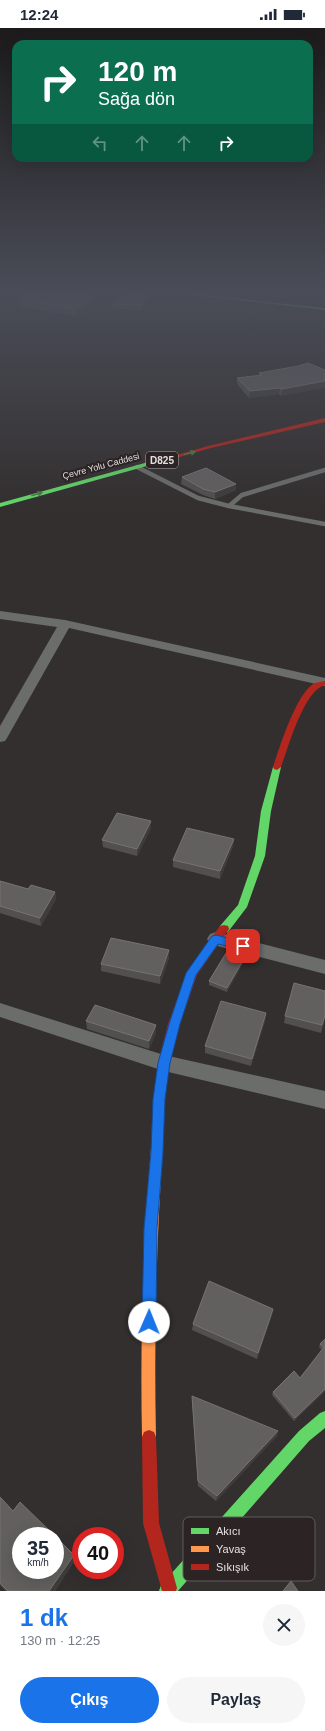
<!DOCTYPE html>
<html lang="tr">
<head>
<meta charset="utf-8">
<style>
	:root { --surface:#fff; --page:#f6f6f7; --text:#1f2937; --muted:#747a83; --accent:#1a73e8 }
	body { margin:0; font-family:Helvetica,sans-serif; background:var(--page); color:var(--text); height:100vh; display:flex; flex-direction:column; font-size:15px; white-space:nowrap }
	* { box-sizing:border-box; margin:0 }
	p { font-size:13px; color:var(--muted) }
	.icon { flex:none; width:22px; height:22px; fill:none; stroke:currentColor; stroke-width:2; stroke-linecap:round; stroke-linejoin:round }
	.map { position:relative; height:1563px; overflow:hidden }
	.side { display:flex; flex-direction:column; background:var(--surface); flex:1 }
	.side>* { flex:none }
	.banner { position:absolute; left:12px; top:12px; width:301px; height:122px; border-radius:12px; box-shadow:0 4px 16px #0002; background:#0b6e4f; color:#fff; overflow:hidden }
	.speed { position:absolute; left:12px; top:1499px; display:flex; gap:8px; font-size:20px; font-weight:700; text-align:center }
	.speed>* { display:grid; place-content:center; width:52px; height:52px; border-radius:50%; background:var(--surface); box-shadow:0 4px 16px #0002; line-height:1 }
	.speed small { font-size:10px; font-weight:400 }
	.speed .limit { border:6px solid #d22; background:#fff; color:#111 }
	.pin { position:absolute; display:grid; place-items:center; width:34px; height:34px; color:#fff; margin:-17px; border-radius:8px; box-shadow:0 2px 6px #0006 }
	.me { position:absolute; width:44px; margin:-22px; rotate:1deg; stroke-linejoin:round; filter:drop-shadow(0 0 3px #0008) }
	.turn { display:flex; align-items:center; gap:14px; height:84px; padding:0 20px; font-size:18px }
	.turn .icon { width:52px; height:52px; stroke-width:2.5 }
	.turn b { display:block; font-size:28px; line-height:34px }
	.lanes { display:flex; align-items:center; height:38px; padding:0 20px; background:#0003; justify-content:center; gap:20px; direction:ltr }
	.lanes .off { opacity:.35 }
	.round { display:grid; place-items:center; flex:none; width:42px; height:42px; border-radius:21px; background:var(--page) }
	.head { display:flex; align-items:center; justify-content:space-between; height:68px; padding:0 20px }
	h1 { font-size:24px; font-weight:700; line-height:30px; color:var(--accent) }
	.primary-button { display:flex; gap:8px; margin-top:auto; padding:8px 20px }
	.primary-button a { flex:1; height:46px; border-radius:24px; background:var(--accent); color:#fff; font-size:16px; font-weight:700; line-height:46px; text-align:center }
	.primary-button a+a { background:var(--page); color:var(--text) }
	.status { display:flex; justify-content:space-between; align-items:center; height:28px; padding:0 20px; background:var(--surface); direction:ltr }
	.status svg { height:11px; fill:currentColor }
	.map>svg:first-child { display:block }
</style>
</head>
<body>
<div class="status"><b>12:24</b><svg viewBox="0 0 49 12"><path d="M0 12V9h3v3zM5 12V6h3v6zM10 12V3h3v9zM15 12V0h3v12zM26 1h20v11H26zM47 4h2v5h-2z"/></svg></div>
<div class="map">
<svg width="325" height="1563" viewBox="0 0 325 1563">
	<rect width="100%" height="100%" fill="#332f2f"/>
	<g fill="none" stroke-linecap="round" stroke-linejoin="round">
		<path stroke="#6a6d6a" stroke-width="4.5" d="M137,439l61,31 31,8
			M325,442l-83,25 -13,11 96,18"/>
		<path fill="#6a6d6a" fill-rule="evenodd" d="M230,263h7l-6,4 -3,-2z
			M0,583l65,9 260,58v8l-256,-58 -62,110 -2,3 -5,1v-16l57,-99 -57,-8z
			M216,904l109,28v14l-115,-30 -3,-5 3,-5z
			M0,975l164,52 161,36v18l-161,-38 -164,-54z"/>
		<path fill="#63d668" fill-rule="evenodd" d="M156,263h10l159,17v2z
			M152,433l3,2 -1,1 -154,43v-4z
			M277,736l4,3 -10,44 -6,45 -18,51 -19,25 -4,1 -4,-1 -1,-3 1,-3 18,-21 17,-49 6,-45 12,-44z
			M325,1383v17l-16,13 -131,150h-19l2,-6 138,-154 21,-18z"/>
		<path fill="#ff974d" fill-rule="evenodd" d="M157,1114l4,2 2,4c-7,96 -9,193 -7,289l-2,5 -5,2 -5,-2 -2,-5c-2,-96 1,-193 9,-289l2,-4z"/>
		<path fill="#b3261e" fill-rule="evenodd" d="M325,390v4l-114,26 -59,17 -3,-2 59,-17z
			M325,653v4c-21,5 -37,63 -44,82l-4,3 -3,-1 -1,-2c7,-21 22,-70 40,-83 4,-2 8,-2 12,-3z
			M224,897l4,1 1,3 -32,46 -17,49 -10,39 -5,36 -2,49 -2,4 -4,2 -4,-2 -2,-4 2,-49 5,-36 10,-39 20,-54 32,-44z
			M149,1402l5,2 2,5 3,86 18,65 -1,3h-14l-19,-68 -1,-86 2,-5z"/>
	</g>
	<path fill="#524f4f" d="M151,263l-9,19 -30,-1v-5z
		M97,267l-8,13 -14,8 -55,-10v-7z
		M325,342l-44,26 -2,-2 -30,4 -12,-14v-6l22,-3v-2z
		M182,449l54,13 -21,9 -12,-4 -22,-11z
		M151,793v7l-14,28 -34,-9 -1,-7z
		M234,811l-1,7 -13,33 -47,-12v-7z
		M0,853l28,8 27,3 1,7 -15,27 -41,-13z
		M169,922v8l-9,26 -59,-13v-7z
		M244,933l-17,31 -18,-7v-4z
		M266,985l-1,8 -14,45 -46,-13v-7z
		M285,988l40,1 -4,16 -37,-10z
		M86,993l70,4v8l-7,16 -62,-20z
		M273,1281l-1,6 -15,44 -65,-29 1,-6z
		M325,1311v52l-4,4 -27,26 -22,-26 1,-3 27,-14 22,-28 -3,-3 1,-3z
		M192,1368l85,40 -61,65 -18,-15 -6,-84z
		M0,1469l13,14 61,44 1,5 -20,31h-49l-6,-6z"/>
	<path fill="#3f3c3c" d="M95,263h1l1,4 -8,13 -14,8 -1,-7z
		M149,263h2l-9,19v-5z
		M325,353v7l-44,8 1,-7z
		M280,360l-1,6 -30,4 1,-7z
		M236,456v6l-21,9v-7z
		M151,793v7l-14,28v-7z
		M234,811l-1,7 -13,33v-8z
		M55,864l1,7 -15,27 -1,-8z
		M169,922v8l-9,26v-8z
		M245,929l-1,4 -17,31v-4z
		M266,985l-1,8 -14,45 1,-7z
		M156,997v8l-7,16v-8z
		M273,1281l-1,6 -15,44 1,-6z
		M325,1361v2l-4,4 -27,26 1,-3z
		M278,1403l-1,5 -61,65 1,-5z
		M74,1527l1,5 -20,31h-6z"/>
	<path fill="#625f5f" stroke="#777373" d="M25,263h70l-6,10 -15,8 -54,-10z
		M126,263h23l-7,14 -30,-1z
		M308,335l17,7v11l-43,8 -2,-1 -30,3 -13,-13 25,-3 -3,-2 39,-7z
		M206,440l30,16 -21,8 -12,-3 -21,-12z
		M117,785l34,8 -14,28 -35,-9z
		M187,800l47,11 -14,32 -47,-11z
		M0,853l28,8 3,-4 24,7 -15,26 -40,-12z
		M111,910l58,12 -9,26 -59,-12z
		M226,925l19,4 -18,31 -18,-7z
		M294,955l31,8v24l-3,10 -37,-9z
		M221,973l45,12 -14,46 -47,-13z
		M95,977l61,20 -7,16 -63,-20z
		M209,1253l64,28 -15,44 -65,-29z
		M325,1311v50l-3,3 -27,26 -22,-26 21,-21 6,7 24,-31 -4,-3z
		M192,1368l86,35 -61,65 -19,-15z
		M0,1469l13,14 7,-9 35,34h-34v34h34v-34l19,19 -25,36h-41l-8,-8z
		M291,1553l7,10h-15z"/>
	<defs><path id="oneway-solid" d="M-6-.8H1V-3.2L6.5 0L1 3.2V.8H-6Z"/></defs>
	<g fill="#477c46">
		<use href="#oneway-solid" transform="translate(190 425) rotate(-15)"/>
		<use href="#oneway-solid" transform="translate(37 466) rotate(-16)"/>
	</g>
	<linearGradient id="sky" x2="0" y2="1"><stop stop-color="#1c1a1a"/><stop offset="0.55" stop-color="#4a4d58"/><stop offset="1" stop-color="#4a4d58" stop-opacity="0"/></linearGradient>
	<rect width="325" height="481" fill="url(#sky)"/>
	<path fill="#1a73e8" stroke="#114b97" d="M216,907l31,8 1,3 -1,3 -4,1 -25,-6 -22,31 -16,49 -10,39 -5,36 -2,53 -6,76 -1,94 -2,5 -5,2 -5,-2 -2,-5 2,-94 7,-76 2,-53 5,-36 11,-39 17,-51 26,-37z"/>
	<g text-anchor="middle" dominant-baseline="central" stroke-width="4" stroke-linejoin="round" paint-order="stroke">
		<g font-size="9" fill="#e6e0e1" stroke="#2b2324">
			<text transform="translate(101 438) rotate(-15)">Çevre Yolu Caddesi</text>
		</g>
		<rect fill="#2b2324" stroke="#aea7a8" stroke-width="1" x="146" y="424" width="32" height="16" rx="3"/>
		<g font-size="10" font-weight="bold" fill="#e6e0e1">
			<text x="162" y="432">D825</text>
		</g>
	</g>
	<rect x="183" y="1489" width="132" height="64" rx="6" fill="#2b2324" stroke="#635c5d" stroke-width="1"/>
	<rect x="191" y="1500" width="18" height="6" fill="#63d668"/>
	<rect x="191" y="1518" width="18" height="6" fill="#ff974d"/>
	<rect x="191" y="1536" width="18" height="6" fill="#b3261e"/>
	<g font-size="11" fill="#e6e0e1">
		<text x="216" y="1507">Akıcı</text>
		<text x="216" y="1525">Yavaş</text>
		<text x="216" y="1543">Sıkışık</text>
	</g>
</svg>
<div class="speed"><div>35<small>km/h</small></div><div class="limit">40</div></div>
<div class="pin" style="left:243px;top:918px;background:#d93025"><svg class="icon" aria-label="arrive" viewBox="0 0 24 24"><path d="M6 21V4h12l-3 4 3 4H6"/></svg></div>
<svg class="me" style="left:149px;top:1294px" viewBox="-20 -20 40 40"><circle r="19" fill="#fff"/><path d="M0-13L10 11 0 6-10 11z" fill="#1a73e8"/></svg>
<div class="banner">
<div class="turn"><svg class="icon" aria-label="right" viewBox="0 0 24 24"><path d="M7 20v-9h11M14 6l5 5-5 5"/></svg><div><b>120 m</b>Sağa dön</div></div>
<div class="lanes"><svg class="icon off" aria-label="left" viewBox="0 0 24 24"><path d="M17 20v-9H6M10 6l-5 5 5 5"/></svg><svg class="icon off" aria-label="ahead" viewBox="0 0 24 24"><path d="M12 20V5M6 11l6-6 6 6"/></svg><svg class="icon off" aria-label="ahead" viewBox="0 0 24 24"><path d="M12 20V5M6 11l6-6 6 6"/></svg><svg class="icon" aria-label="right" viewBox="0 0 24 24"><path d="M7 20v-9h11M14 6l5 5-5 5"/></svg></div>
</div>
</div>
<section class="side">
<div class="head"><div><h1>1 dk</h1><p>130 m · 12:25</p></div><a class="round"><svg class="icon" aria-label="close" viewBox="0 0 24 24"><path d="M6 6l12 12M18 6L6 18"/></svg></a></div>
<div class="primary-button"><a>Çıkış</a><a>Paylaş</a></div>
</section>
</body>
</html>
